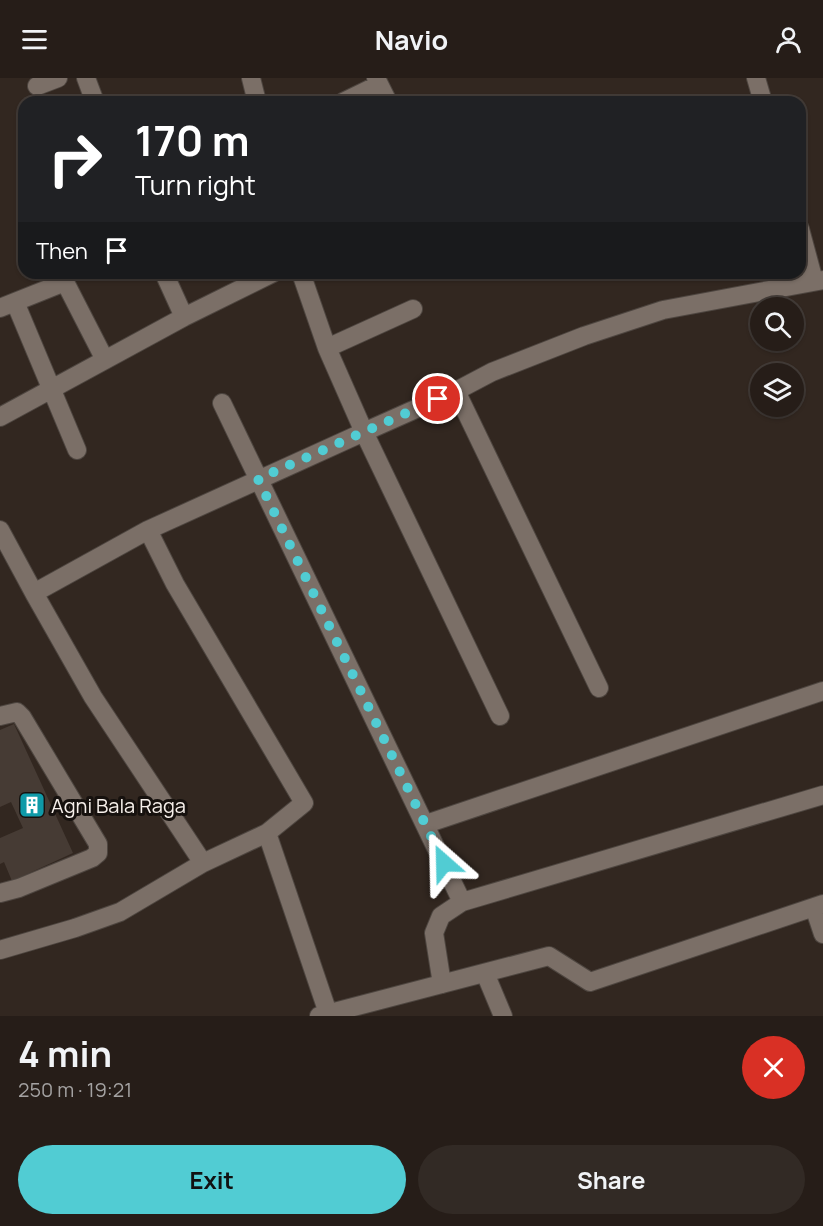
<!DOCTYPE html>
<html lang="en">
<head>
<meta charset="utf-8">
<style>
	:root { --surface:#261d18; --page:#322a25; --text:#f1f3f6; --muted:#a4a2a2; --line:#423b37; --accent:#51ccd3 }
	body { margin:0; font-family:Manrope,sans-serif; background:var(--page); color:var(--text); height:100vh; display:flex; flex-direction:column; font-size:22px; white-space:nowrap }
	* { box-sizing:border-box; margin:0 }
	p { font-size:20px; color:var(--muted) }
	.icon { flex:none; width:33px; height:33px; fill:none; stroke:currentColor; stroke-width:2; stroke-linecap:round; stroke-linejoin:round }
	.map { position:relative; height:938px; overflow:hidden }
	.panel { display:flex; flex-direction:column; background:var(--surface); flex:1 }
	.panel>* { flex:none }
	.top-card { position:absolute; left:18px; top:18px; width:788px; height:183px; border-radius:18px; box-shadow:0 2px 4px #0004,0 0 0 2px var(--line); background:#202124; color:#fff; overflow:hidden }
	.tools { position:absolute; left:750px; top:219px; display:grid; gap:12px }
	.tools a { display:grid; place-items:center; width:54px; height:54px; border-radius:50%; background:var(--surface); box-shadow:0 2px 4px #0004,0 0 0 2px var(--line); font-size:30px }
	.pin { position:absolute; display:grid; place-items:center; width:51px; height:51px; color:#fff; margin:-26px; border:3px solid #fff; border-radius:50%; box-shadow:0 2px 6px #0007 }
	.me { position:absolute; width:66px; margin:-33px; rotate:335deg; stroke-linejoin:round; filter:drop-shadow(0 0 4px #0008) }
	.turn { display:flex; align-items:center; gap:21px; height:126px; padding:0 18px; font-size:27px }
	.turn .icon { width:78px; height:78px; stroke-width:2.5 }
	.turn b { display:block; font-size:42px; line-height:51px }
	.then { display:flex; align-items:center; height:57px; padding:0 18px; background:#0003; gap:12px; font-size:22px }
	.round { display:grid; place-items:center; flex:none; width:63px; height:63px; border-radius:32px; background:var(--page) }
	.summary { display:flex; align-items:center; justify-content:space-between; height:102px; padding:0 18px }
	h1 { font-size:36px; font-weight:700; line-height:45px }
	.primary-button { display:flex; gap:12px; margin-top:auto; padding:12px 18px }
	.primary-button a { flex:1; height:69px; border-radius:36px; background:var(--accent); color:#111; font-size:24px; font-weight:700; line-height:69px; text-align:center }
	.primary-button a+a { background:var(--page); color:var(--text) }
	header { display:flex; justify-content:space-between; align-items:center; height:78px; padding:0 18px; background:var(--surface); font-size:27px; font-weight:700 }
	.map>svg:first-child { display:block }
</style>
</head>
<body>
<header><svg class="icon" aria-label="menu" viewBox="0 0 24 24"><path d="M4 6h16M4 12h16M4 18h16"/></svg>Navio<svg class="icon" aria-label="person" viewBox="0 0 24 24"><circle cx="12" cy="8" r="4"/><path d="M4 21q1-7 8-7t8 7"/></svg></header>
<div class="map">
<svg width="823" height="938" viewBox="0 0 823 938">
	<rect width="100%" height="100%" fill="#322720"/>
	<path fill="#463b34" d="M14,646l59,129 -61,28 -8,-19 -4,2v-26l23,-10 -12,-26 -11,5v-77z"/>
	<g fill="none" stroke-linecap="round" stroke-linejoin="round">
		<defs>
			<path id="minor" d="M86,0l9,24
				M251,0l6,24
				M376,0l12,24
				M756,0l7,24
				M37,8l21,-8
				M343,24l35,-17
				M800,151l14,52
				M164,195l20,44
				M15,224l62,148
				M0,230l65,-26 40,78
				M327,270l86,-39
				M456,313l143,297
				M222,325l240,499 -21,14 -7,17 8,51
				M0,339l184,-100 89,-44
				M0,452l34,63 114,-63 216,-98 -37,-84 -26,-75
				M148,452l27,54 129,219 -37,30 61,180
				M34,515l59,104 110,166 64,-30
				M0,638l17,-4 5,5 76,127v9l-6,5 -73,30 -19,5
				M500,638l-136,-284 92,-41 36,-19 92,-36 79,-26 160,-30
				M426,746l397,-133
				M462,824l361,-107
				M814,829l9,27
				M0,872l75,-22 45,-16 83,-49
				M485,895l18,43
				M319,938l230,-60 41,26 233,-78"/>
		</defs>
		<use href="#minor" stroke="#4e4640" stroke-width="20"/>
		<use href="#minor" stroke="#7b6f67" stroke-width="18"/>
	</g>
	<g fill="none" stroke-linecap="round" stroke-linejoin="round">
		<path stroke="#51ccd3" stroke-width="10" stroke-dasharray="0 18" d="M438,321l-180,80 186,384"/>
	</g>
	<defs>
		<symbol id="building-square" viewBox="-11 -11 22 22"><rect x="-9" y="-9" width="18" height="18" rx="4" fill="#0f9aa8" stroke="#16110e"/><path d="M-4-6H4V6H1V3H-1V6H-4ZM-2.5-4.3h1.7v1.8h-1.7ZM.8-4.3h1.7v1.8H.8ZM-2.5-1h1.7V.8h-1.7ZM.8-1h1.7V.8H.8Z" fill="#fff"/></symbol>
	</defs>
	<g fill-rule="evenodd">
		<use href="#building-square" x="17" y="712" width="30" height="30"/>
	</g>
	<g text-anchor="middle" dominant-baseline="central" stroke-width="6" stroke-linejoin="round" paint-order="stroke">
		<g font-size="20" fill="#f7f0eb" stroke="#16110e" text-anchor="start">
			<text x="51" y="727">Agni Bala Raga</text>
		</g>
	</g>
</svg>
<div class="tools">
<a><svg class="icon" aria-label="search" viewBox="0 0 24 24"><circle cx="10" cy="10" r="6"/><path d="M15 15l6 6"/></svg></a>
<a><svg class="icon" aria-label="layers" viewBox="0 0 24 24"><path d="M12 4l9 5-9 5-9-5zM3 14l9 5 9-5"/></svg></a>
</div>
<div class="pin" style="left:438px;top:321px;background:#d93025"><svg class="icon" aria-label="arrive" viewBox="0 0 24 24"><path d="M6 21V4h12l-3 4 3 4H6"/></svg></div>
<svg class="me" style="left:444px;top:785px" viewBox="-20 -20 40 40"><path d="M0-17L14 15 0 8-14 15z" fill="#51ccd3" stroke="#fff" stroke-width="4"/></svg>
<div class="top-card">
<div class="turn"><svg class="icon" aria-label="right" viewBox="0 0 24 24"><path d="M7 20v-9h11M14 6l5 5-5 5"/></svg><div><b>170 m</b>Turn right</div></div>
<div class="then">Then<svg class="icon" aria-label="arrive" viewBox="0 0 24 24"><path d="M6 21V4h12l-3 4 3 4H6"/></svg></div>
</div>
</div>
<section class="panel">
<div class="summary"><div><h1>4 min</h1><p>250 m · 19:21</p></div><a class="round" style="background:#d93025;color:#fff"><svg class="icon" aria-label="close" viewBox="0 0 24 24"><path d="M6 6l12 12M18 6L6 18"/></svg></a></div>
<div class="primary-button"><a>Exit</a><a>Share</a></div>
</section>
</body>
</html>
